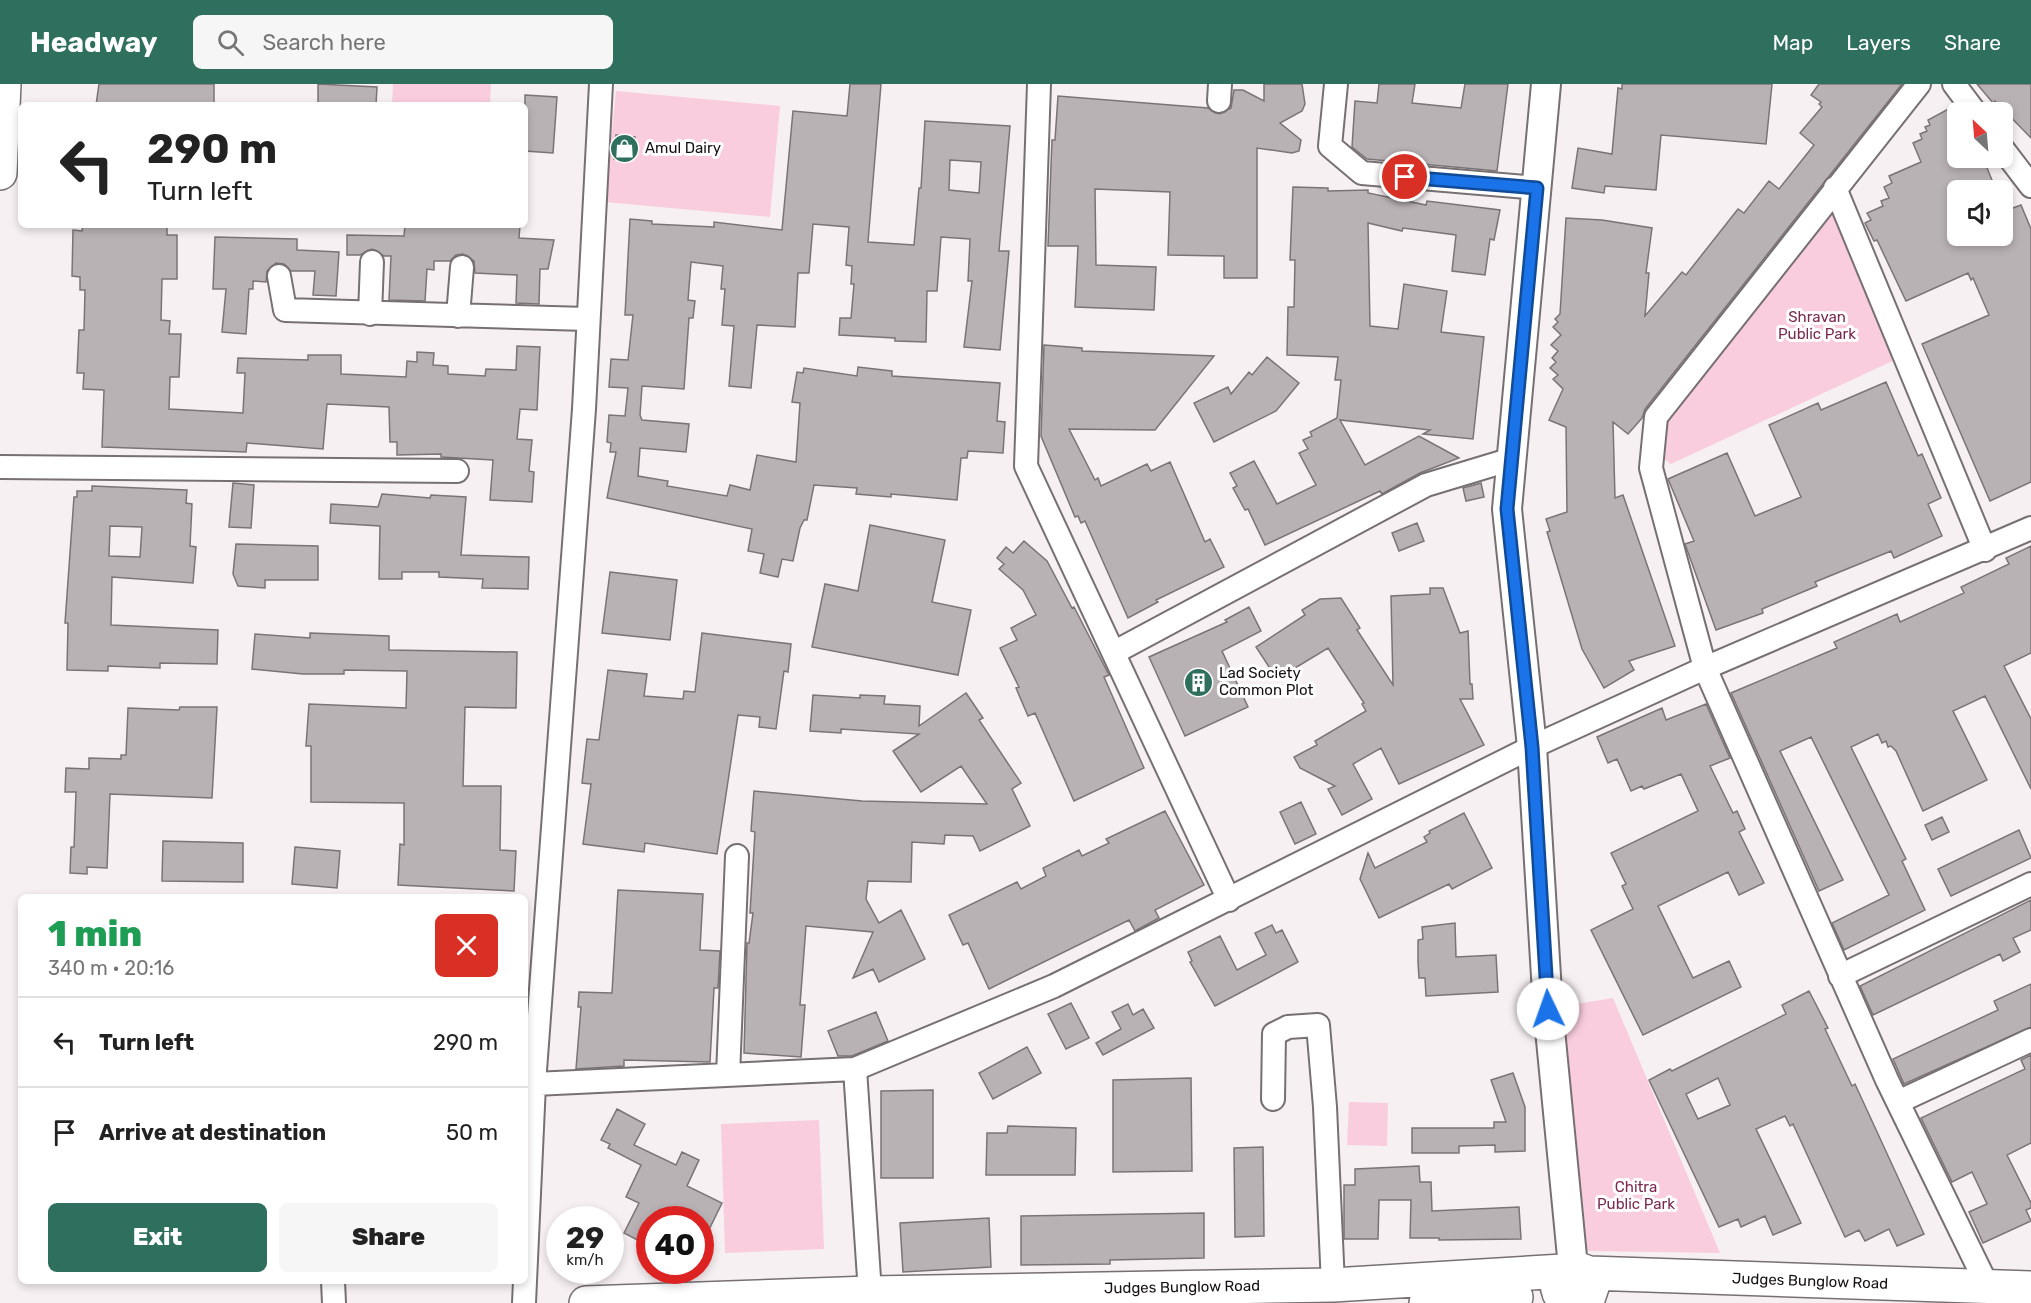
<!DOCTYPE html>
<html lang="en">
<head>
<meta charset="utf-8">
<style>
	:root { --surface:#fff; --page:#f6f6f6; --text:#222; --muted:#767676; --line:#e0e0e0; --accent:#2e6f5e }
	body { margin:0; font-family:Rubik,sans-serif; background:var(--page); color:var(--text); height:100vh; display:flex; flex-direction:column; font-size:22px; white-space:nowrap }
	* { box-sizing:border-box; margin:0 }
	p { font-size:20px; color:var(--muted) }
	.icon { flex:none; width:33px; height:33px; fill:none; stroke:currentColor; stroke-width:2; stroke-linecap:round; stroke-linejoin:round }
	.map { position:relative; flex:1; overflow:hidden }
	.side { position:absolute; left:18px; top:810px; width:510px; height:390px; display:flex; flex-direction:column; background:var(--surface); border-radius:9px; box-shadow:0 3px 9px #0003 }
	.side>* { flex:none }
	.guide { position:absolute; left:18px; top:18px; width:510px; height:126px; border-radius:9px; box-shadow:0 3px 9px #0003; background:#fff; color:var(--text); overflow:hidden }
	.needle { width:39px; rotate:334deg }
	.controls { position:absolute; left:1947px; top:18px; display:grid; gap:12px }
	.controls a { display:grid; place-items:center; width:66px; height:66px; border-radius:9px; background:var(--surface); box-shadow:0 3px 9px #0003; font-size:30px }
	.speed { position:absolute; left:546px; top:1122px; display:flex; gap:12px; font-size:30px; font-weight:700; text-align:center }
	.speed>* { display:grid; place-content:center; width:78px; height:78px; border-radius:50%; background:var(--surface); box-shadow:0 3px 9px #0003; line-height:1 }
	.speed small { font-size:15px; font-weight:400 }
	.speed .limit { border:9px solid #d22; background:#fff; color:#111 }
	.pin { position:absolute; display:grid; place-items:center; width:51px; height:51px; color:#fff; margin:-26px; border:3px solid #fff; border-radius:50%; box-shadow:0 2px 6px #0007 }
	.me { position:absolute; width:66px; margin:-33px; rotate:357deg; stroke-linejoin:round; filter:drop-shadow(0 0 4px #0008) }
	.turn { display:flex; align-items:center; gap:21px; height:126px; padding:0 30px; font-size:27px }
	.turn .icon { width:78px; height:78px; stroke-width:2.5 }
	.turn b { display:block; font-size:42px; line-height:51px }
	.round { display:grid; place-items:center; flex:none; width:63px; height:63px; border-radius:9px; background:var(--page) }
	.headline { display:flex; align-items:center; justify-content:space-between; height:102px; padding:0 30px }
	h1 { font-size:36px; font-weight:800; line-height:45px; color:#1e9e55 }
	.primary-button { display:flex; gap:12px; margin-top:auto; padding:12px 30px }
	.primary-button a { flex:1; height:69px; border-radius:9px; background:var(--accent); color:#fff; font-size:24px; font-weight:800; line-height:69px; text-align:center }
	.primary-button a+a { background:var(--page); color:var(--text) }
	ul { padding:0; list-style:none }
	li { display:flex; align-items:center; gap:18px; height:90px; padding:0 30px; border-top:2px solid var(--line) }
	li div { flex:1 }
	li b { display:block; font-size:22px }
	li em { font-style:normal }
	header { display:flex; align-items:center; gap:36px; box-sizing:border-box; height:84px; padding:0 30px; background:var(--accent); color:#fff }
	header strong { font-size:28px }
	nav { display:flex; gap:33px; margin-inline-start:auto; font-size:21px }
	.search { width:420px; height:54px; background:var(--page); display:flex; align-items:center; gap:15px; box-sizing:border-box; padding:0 21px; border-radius:9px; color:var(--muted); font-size:22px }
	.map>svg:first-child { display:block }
</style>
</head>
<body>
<header>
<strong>Headway</strong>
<div class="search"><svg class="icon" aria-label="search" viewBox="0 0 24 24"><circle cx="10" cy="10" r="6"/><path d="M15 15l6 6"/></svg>Search here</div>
<nav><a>Map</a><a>Layers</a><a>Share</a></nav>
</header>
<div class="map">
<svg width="2031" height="1219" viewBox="0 0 2031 1219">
	<rect width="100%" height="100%" fill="#f7f0f3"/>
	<path fill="#f9cdde" d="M393,0h98l-1,21h-98z
		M616,7l164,15 -10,111 -165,-15z
		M1834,117l65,157 -228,106 -12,-9 3,-36z
		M1613,914l107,255 -133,-2 -29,-244z
		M1349,1018l39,1 -1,43 -40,-1z
		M819,1036l5,129 -99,4 -4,-129z"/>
	<path fill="#b9b2b5" stroke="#7a7476" stroke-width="1.5" fill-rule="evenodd" d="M99,0h115v21h-118z
		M318,0l59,3 -1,18h-58z
		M850,0h31l-13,158 46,3 5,-57h2l4,-67 85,5 -11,125h10l-9,99 -36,-3 8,-66h-4l2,-42 -29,-2 -4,54h-10l-1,51 -31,-1v-3l-56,-3 1,-17h11l3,-34h-3l1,-18 -6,-1 3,-38 -36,-3 -4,49h-11l-3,54 -38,-2 -6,63 -22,-2 5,-60 -12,-1 3,-36h-4l2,-23 -32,-4 -3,38 7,1 -2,17h-4l-5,71 -42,-3 -2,29 2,5 47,4 -3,28 -46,-4 -2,28 30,5 -1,5 60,10 3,-11 20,5 7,-35 39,7 4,-59 -8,-1 5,-30 6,1 1,-5 53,8 1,-9 34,4v5l108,7 -3,38 8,1 -2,31 -35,-2 -1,7h-6l-4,42 -66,-6v3l-35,-3 1,-6 -43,-3 -7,35h-3l-4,8 -7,33 -11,-2 -4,18 -18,-4 4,-19 -16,-3 4,-22 -145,-31 9,-46h-6l1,-9 -4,-1 2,-27 16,1 3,-28 -19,-1 2,-28 17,1 5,-45h-8l5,-96 22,2v3l62,3v-5l68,8 11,-119 54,5zM950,76l31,2 -2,31 -30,-3z
		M1264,0h38l3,20 -3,7 -22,12 21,17 -2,11 -7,2 -35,-5v130h-33v-22l-56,-1 2,-63 -75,-3 1,76 60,2 -2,43 -79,-3 3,-61h-30l4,-106h3l3,-44 150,12 11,6 12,-6 3,-18h9l21,11z
		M1379,0h36l-3,19 49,5 4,-24h43l-11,87 -130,-12 -15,-12 3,-46 22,2z
		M1622,0h150l-6,60 -105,-9 -5,55 -51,-4 -1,7 -32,-5 6,-40 34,6 6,-66 4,1z
		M1819,0h83l-257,325 -3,9 -14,16 -15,-12 2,76 8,-3 52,151 -46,15 5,9 -30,18 -22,-39 -35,-117 3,-1 -4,-12 21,-7 -1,-85 -17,-7 14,-31 -10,-10 5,-4 -8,-7 6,-6 -4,-4 6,-7 -7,-6 10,-10 -8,-8 5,-5 -3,-3 5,-5 6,-96 36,2 50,8 -6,45h3l-4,43 37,-44 4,3 52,-66 6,4 25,-32 10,8 35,-44 -14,-12 22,-26 -3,-3 2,-2 -10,-7z
		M1977,0h54v54l-36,-37 -2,2z
		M525,11l32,2 -4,56 -28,-2z
		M1952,23l6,14v37h25l13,32h-38v46h44v-24l19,-7 10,24v253l-41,19 -68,-157 67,-29 -16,-37 -2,2 -3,-7 -62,28 -29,-61 -3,1 -9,-18 6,-3 -4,-7 16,-7 -2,-5 8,-3 -5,-11 8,-4 -3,-7 32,-14 -8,-19 9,-4 -2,-5 7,-3 -2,-4 5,-2 -2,-5z
		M616,51l19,2 -3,23 -18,-1z
		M1293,103l35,1v3l40,-1v3l58,12 1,-4 73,9 -6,30 -4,-1 -5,36 -33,-4 4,-36 -53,-7 -1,3 -34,-8 2,103 28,3 6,-45 43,7 -6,41 43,5 -11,102 -50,-5 7,-4 -90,-10 25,45 54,-29 40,22 -39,15 -38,21 -2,-3 -115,54 -17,-36 -3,1 -12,-22 4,-2 -7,-13 24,-12 23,43 39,-19 -17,-32 9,-4 -5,-9 9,-4 -2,-4 27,-14 4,-38h-6l3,-23 -51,-2 1,-48h6l1,-47h-5z
		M83,141h84v10h10v44h-15l-1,41 9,1 -1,13h12l-2,43h-9l-1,32 74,4 2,-40h-8l1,-15 70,2v-5h33v19l65,3 1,-16 10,1v-10l17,1 -1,12 15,1v8l37,2 1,-7 30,1 1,-24 23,1 -3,63 -17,-1 -3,30 15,1 -3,31 5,1 -2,30 -42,-2 3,-40 -52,-3v-3l-44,1v-13h-7l-1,-35 -62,-3 -4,45 -76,-6 -1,9 -144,-5 2,-57 -21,-1 1,-16h-7l2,-43h5l1,-40h-5v-13l-8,-1 1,-46 9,1z
		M405,141h115l-1,13 35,2 -6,29h-8l-1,35 -23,-1 1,-28 -42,-2 -1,-12 -11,-7 -7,1 -6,6h-16v9l-7,-1 -2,32 -36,-1 2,-44h-7l-12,-7 -12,6h-13v-20l57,1z
		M215,153l82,2v11l42,2 -3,44 -23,-1 2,-24h-24l-7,-7 -8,-1 -9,8 -1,11 -13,-1v8h-4l-3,45 -24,-2 4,-43h-13z
		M1044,261l38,3v3l132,5 -59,74 -86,-1 26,51 3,-2 3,8 46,-22 4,7 19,-9 35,80 5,-3 14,28 -68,33 2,2 -30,16 -43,-97 -4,2 -3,-7 -3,1 -34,-81z
		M1267,273l32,26 -23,28 -62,31 -20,-39 34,-16 3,7 18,-22 3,3z
		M1886,298l32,74 4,-2 19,44 -13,6 14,32 -48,22 -3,-7 -76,31 2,4 -55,23 1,4 -47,17 -31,-86 9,-3 -26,-62 59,-26 28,63 46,-19 -32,-72 49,-22 3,7z
		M233,399l21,2 -3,43 -22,-1z
		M1481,399l3,14 -18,4 -3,-13z
		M92,402l95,4 -1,13 6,1 -2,42 6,1 -3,36 -81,-6 -1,48 107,5 -1,34 -57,-1v5l-52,-2v5l-41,-1 1,-47h-3l9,-126h3v-6h15zM110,442l32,1 -2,30 -31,-1z
		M382,410l48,4 1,-3 35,2 -5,58 68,2 -1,32 -46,-1 1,-9 -44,-2v-5h-37v7h-23l1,-53 -50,-3 1,-19 47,3z
		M1417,439l7,18 -25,10 -7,-18z
		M870,441l75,15 -13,62 39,8 -13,65 -146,-28 13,-63 33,7z
		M1024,457l23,20 25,47 2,-1 35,68 -5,2 40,91 -70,33 -39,-88 -7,3 -12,-28 3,-1 -19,-39 17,-8 -6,-12 25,-13 -13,-25 -24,-21 5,-5 -7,-6 9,-11 7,6z
		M236,460l82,2v34h-53v8l-27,-2 -5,-12z
		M2031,462v107l-27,13 27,53v70l-46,-93 -32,15 34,69 -64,31 -27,-60 -5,-5 -3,1 -2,-6 -4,2 -4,-9 -27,13 55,112 -4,2 23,49 -81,40 -12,-27 57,-28 -78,-158 -31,14 63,129 -24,11 -88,-198 106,-45 -3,-6 63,-28 3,8 64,-29 -3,-6 48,-23 -3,-6z
		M610,488l67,8 -7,60 -68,-7z
		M1430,504h13l17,45 8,-2 2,53h2l1,15h-13l24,46 -85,39 -18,-36 -28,16 19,35 -30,16 -14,-26 7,-3 -35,-18 -6,-11 23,-12 -2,-4 51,-30 -4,-7 2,-1 -36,-55 -51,31 -21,-32 49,-32 -3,-5 18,-11 21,-1 19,30 -3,2 36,55 -2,-89 39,-2z
		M1249,523l12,24 -39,20 26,56 -63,29 -36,-79 78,-35 -2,-2z
		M310,549l79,3v14l128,2 -1,56 -51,-1 -2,79h38l-1,64 16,1 -2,40 -116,-6 2,-41 4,1v-42l-93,-1v-56h-5l3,-42 97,4 1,-37 -63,-1v4h-41l-51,-5 3,-35 55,4z
		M702,549l89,11 -3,28 -4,-1 -8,58 -17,-2 1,-10 -22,-2 -21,139 -72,-11 -1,9 -61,-8 8,-60 -9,-1 5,-44 12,1 9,-70 39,4 -3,22 39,3 1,-8 11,1z
		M966,609l17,25 -4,2 42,63 -9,6 18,37 -50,25 -7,-15 -28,-1 -1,9 -32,-2 -1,40 -43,-1 -2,18 13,24 22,-13 24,49 -46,23 -6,-13 -20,9 20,-46 -67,-6 -6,79h5l-4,52 -57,-4 3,-110h2l4,-30h-3l5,-81 -4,-1 3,-40 108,10 125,3 -26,-38 -40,26 -28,-41 26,-17 -78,-5v4l-31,-2 3,-36 47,3v-3l25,1 -1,8 36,2 -1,20z
		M1706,620l24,54 -20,8 23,47 4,-2 8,18 -6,3 25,51 -25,12 -11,-23 -70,34 35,72 36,-17 12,26 -98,48 -52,-105 42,-21 -11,-23 4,-2 -15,-31 87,-42 -17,-37 -37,15 -2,-3 -11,5 -14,-32 -9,4 -11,-26 65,-29 4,12z
		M180,623h37l-5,91 -102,-4 -3,74 -20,-1v7l-17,-1 1,-26h3l2,-55h-11l1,-24 23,1v-11l32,1v-4h5l2,-47 51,2z
		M1301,718l15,32 -21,10 -15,-32z
		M1165,727l39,74 -49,25 4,8 -24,13 -6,-11 -140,69 -21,-46 -5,2 -14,-30 68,-33 4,7 25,-13 -3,-8 36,-18 3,6 27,-13 -3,-4z
		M1464,729l28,55 -40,21 -3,-5 -70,34 -19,-39 8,-26 7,15 52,-26 -3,-5 6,-4 -1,-2z
		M1942,733l7,15 -17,8 -7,-15z
		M2019,746l12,28 -80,38 -13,-27z
		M163,757l80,2v39l-81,-1z
		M295,763l45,4 -3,37 -45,-4z
		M618,806l85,4 -3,56 20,1 -2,37h-4l-4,74 -86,-2v6l-48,3 5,-62h-3l1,-15 33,1z
		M2031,816v30l-18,8 7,14 -17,9 -3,-7 -127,61 -13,-29z
		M1455,839l1,34 40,-2 2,37 -72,4 -1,-18h-6l-1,-16v-22l5,-1 -1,-12z
		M1272,841l4,8 6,-3 16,32 -83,44 -25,-44 2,-1 -4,-9 32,-16 17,34 29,-15 -11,-22z
		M2031,900v43l-127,57 -11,-25 105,-49 -4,-9z
		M1809,907l19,37 -3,1 27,57 3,-2 69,150 -27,12 -8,-17 -24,12 -6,-11 -14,7 -52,-113 -3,2 -5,-10 -29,13 45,94 -28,12 -8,-19 -24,11 -3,-8 -19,8 -70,-147 21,-11 2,2 114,-57 -4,-9zM1718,994l12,27 -32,14 -12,-25z
		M1071,919l18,35 -23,11 -18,-35z
		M1128,920l5,11 10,-6 11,19 -51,27 -7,-12 25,-14 -9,-17z
		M876,928l12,29 -36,15h-14l-10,-25z
		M1027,963l14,26 -48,26 -14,-26z
		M2031,971v88l-24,12 24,48v5l-5,2 5,11 -48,22 -14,-31 18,-8 -15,-32 -20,10 -31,-64 104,-49 -4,-9z
		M1513,989l12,34v44l-30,1v-7l-36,1v7h-47v-25h82v-6h12l-15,-42z
		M1191,994l1,93 -79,1v-92z
		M933,1006v88h-52v-87z
		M617,1025l28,15 -11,21 42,20 6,-13 17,8 -12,26 35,17 -22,45v-28h-28l-12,-6 -3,6h-7v15l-5,9 -21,-11 15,-30 -13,-6 15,-32 -33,-17 2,-4 -9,-4z
		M1008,1042l68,2 -1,47h-89l1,-42h20z
		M1263,1063l1,89 -29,1 -1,-89z
		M1419,1082l1,16h11l1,29 87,-4 2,32 -82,1v-2h-29l1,-38h-32l-1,39h-34v-54h11v-16z
		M1204,1129v45l-94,2v4l-89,1v-49z
		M989,1134l2,49 -88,5 -3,-49z"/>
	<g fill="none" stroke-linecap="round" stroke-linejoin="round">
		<defs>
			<path id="minor" d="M1039,0l-13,382 203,434
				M1336,0l-6,62 32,27 175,15
				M1919,0l-263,333 -5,51 54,200 182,412 101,207
				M1954,0l21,28
				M1219,17l1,-17
				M2002,64l29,38
				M1835,104l150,362
				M279,192l6,34 302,9
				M370,230l2,-52
				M458,232l4,-49
				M0,383l457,4
				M1115,568l311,-167 86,-26
				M1840,892l191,-92
				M855,985l15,224
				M728,991l9,-219
				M534,1000l321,-15 199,-83 478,-239 173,-79 326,-140
				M1273,1015l1,-65 14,-7 30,-2 7,82 8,178
				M1898,1018l133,-62
				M333,1197l1,22
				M524,1219l10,-219 50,-675 17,-325"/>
			<path id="tertiary" d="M1546,0l-39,425 25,238 16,262 25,258"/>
			<path id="secondary" d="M0,89l4,-89
				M1589,1189l442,15
				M586,1219l284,-10 463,-8 230,-14
				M1426,1219l90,-6
				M1573,1219l-14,-10c-5,-13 1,-22 14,-26l16,6 4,11 -4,12 -15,7"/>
		</defs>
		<use href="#minor" stroke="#777073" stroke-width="26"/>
		<use href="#tertiary" stroke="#777073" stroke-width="32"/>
		<use href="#secondary" stroke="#777073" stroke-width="36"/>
		<use href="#minor" stroke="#fff" stroke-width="22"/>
		<use href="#tertiary" stroke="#fff" stroke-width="28"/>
		<use href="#secondary" stroke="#fff" stroke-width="33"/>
	</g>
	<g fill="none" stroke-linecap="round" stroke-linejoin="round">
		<defs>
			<path id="route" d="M1405,93l132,11 -30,321 25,238 16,262"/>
		</defs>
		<use href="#route" stroke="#114b97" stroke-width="15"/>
		<use href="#route" stroke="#1a73e8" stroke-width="10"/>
	</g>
	<defs>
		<symbol id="shop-disc" viewBox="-11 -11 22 22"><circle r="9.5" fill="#2e6f5e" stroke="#fff"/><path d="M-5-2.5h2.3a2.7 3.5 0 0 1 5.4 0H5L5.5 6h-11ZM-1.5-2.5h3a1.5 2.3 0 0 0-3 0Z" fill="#fff"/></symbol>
		<symbol id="building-disc" viewBox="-11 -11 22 22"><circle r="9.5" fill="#2e6f5e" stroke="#fff"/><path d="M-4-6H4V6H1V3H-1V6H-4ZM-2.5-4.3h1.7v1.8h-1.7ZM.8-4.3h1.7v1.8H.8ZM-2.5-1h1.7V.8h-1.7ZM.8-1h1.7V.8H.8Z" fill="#fff"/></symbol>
	</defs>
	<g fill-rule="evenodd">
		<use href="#shop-disc" x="608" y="48" width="33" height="33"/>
		<use href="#building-disc" x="1182" y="582" width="33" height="33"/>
	</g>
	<g text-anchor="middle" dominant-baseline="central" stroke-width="6" stroke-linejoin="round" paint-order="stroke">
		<g font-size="15" fill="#141112" stroke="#fff" text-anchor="start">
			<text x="645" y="64">Amul Dairy</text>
			<text x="1219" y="589">Lad Society<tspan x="1219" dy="17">Common Plot</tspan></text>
		</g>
		<g font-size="15" fill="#7a2a51" stroke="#fff">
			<text x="1817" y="233">Shravan<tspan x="1817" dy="17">Public Park</tspan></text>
			<text x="1636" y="1103">Chitra<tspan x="1636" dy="17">Public Park</tspan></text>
		</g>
		<g font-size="15" fill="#141112" stroke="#fff">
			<text transform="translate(1810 1197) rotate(2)">Judges Bunglow Road</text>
			<text transform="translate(1182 1203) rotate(-1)">Judges Bunglow Road</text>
		</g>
	</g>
</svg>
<div class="controls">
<a><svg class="needle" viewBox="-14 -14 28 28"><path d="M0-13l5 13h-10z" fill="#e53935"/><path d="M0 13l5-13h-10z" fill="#767676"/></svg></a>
<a><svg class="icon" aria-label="sound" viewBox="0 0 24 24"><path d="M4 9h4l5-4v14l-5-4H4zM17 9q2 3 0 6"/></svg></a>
</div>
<div class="speed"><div>29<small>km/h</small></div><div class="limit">40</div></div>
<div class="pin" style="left:1405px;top:93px;background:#d93025"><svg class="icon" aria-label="arrive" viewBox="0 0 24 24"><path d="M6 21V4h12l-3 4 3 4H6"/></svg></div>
<svg class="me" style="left:1548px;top:925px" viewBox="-20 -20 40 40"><circle r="19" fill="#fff"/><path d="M0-13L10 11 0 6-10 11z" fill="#1a73e8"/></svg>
<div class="guide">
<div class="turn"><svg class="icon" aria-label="left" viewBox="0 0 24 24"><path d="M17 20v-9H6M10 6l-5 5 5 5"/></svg><div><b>290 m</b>Turn left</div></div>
</div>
<section class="side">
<div class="headline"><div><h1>1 min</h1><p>340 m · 20:16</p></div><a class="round" style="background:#d93025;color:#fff"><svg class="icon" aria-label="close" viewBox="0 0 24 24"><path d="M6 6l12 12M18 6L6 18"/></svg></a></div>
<ul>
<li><svg class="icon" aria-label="left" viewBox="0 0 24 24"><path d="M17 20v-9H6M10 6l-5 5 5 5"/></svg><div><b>Turn left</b></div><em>290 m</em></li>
<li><svg class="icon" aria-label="arrive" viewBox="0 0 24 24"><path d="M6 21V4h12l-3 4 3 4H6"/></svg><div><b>Arrive at destination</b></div><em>50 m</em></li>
</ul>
<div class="primary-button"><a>Exit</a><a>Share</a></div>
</section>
</div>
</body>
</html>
